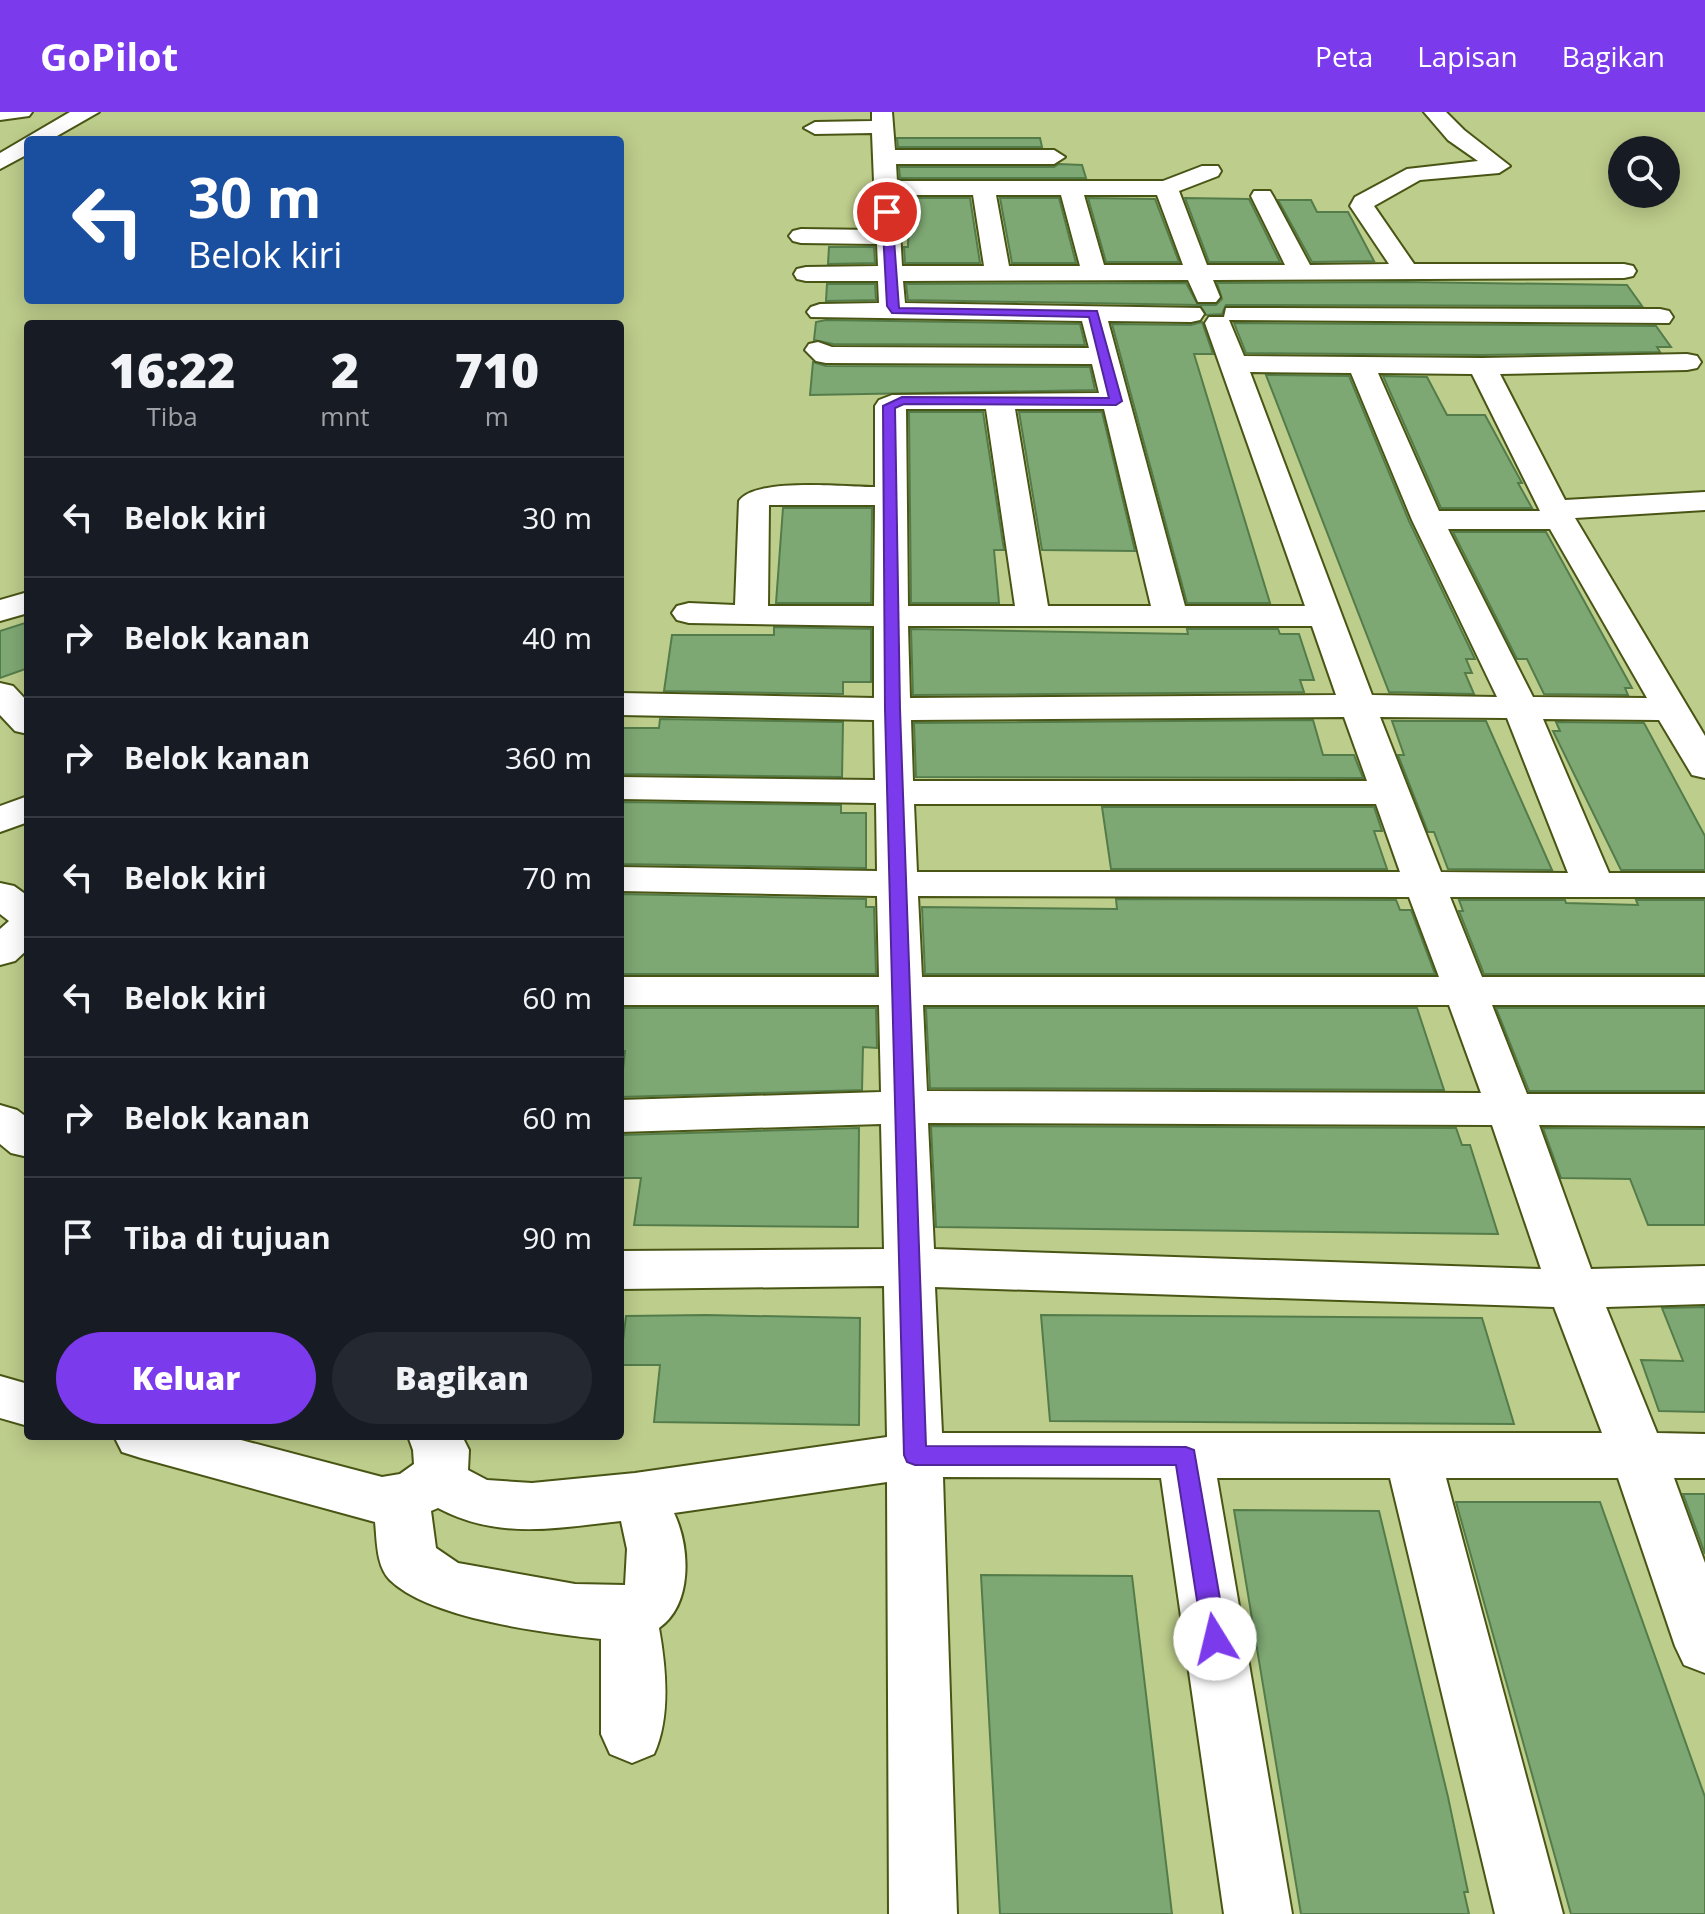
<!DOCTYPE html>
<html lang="id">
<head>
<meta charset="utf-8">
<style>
	:root { --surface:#171b24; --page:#242831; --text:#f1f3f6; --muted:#9ea1a6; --line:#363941; --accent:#7c3aed }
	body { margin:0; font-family:"Open Sans",sans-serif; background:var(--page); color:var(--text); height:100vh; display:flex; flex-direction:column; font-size:30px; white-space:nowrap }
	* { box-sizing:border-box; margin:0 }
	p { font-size:26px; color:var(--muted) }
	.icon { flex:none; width:44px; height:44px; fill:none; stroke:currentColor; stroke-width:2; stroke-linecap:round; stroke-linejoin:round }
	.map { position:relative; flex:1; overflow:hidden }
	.details { position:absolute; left:24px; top:208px; width:600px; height:1120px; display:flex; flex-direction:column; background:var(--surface); border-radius:8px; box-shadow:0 4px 20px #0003 }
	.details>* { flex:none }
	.hud { position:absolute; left:24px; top:24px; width:600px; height:168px; border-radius:8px; box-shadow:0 4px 20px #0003; background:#1a4fa0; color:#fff; overflow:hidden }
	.fabs { position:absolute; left:1608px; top:24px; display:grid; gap:16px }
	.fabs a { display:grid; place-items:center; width:72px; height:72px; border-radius:50%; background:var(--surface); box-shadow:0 4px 20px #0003; font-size:40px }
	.pin { position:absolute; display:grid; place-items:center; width:68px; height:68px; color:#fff; margin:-34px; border:4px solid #fff; border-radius:50%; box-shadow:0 2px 8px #0007 }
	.me { position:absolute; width:88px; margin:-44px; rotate:351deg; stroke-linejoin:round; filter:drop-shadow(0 0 6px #0008) }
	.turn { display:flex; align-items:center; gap:28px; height:168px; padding:0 32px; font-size:36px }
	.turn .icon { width:104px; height:104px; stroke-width:2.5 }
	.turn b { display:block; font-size:56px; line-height:68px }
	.eta { display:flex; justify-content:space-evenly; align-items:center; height:136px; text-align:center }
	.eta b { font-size:48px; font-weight:800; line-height:56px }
	.cta { display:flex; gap:16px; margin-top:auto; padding:16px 32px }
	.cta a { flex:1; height:92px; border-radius:48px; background:var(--accent); color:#fff; font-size:32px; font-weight:800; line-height:92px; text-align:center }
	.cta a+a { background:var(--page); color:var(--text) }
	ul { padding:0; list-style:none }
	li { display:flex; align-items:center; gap:24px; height:120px; padding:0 32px; border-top:2px solid var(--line) }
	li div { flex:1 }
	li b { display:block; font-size:30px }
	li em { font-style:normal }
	header { display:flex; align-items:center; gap:48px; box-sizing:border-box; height:112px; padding:0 40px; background:var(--accent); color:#fff }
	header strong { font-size:38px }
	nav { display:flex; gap:44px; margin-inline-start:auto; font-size:28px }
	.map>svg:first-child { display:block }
</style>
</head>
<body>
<header>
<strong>GoPilot</strong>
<nav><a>Peta</a><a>Lapisan</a><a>Bagikan</a></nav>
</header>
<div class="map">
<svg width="1705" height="1802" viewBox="0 0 1705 1802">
	<rect width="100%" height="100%" fill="#bdcd8b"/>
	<path fill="#7ea873" stroke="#547c4a" stroke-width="2" d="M897,26h143l2,9h-144z
		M1059,52l23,1 4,13h-186l-1,-11h155z
		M909,86h61l10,65h-75l-1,-16h4z
		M1000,86h59l17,65h-64z
		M1088,86l67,1 24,63h-73z
		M1185,86l64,1 31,63h-71z
		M1278,88h33l6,12h31l26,49 -62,1z
		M829,135h45l1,16 -47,1z
		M1405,170l222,3 15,21 -416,-1 -4,9 -16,1 -6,-10h16l6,-6 -5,-16z
		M1186,171l12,22 -290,-5 -2,-16z
		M827,172h48l1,16 -50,1z
		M826,208l254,4 5,21 -252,-1 -19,-4 2,-18z
		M1202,210l11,32h-19l76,249h-83l-75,-279 79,1z
		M1234,211l422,3 15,21h-14l3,5 -178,3 -236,-2z
		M813,250l13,4 264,1 5,23 -285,5z
		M1266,263l83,1 60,145 66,138h-9l6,14h-7l9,21 -85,-2z
		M1383,264l44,1 20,38h38l37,68h-4l14,25h-91z
		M909,300h74l21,138h-10l5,53h-88z
		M1019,300h83l33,139 -93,-1z
		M783,396h89l-1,95h-95z
		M1453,420h93l86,156h-7l3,7 -84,-1 -17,-35h-10z
		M28,510v46l-28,10v-47z
		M774,515l97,2v53h-28v12l-179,-3 8,-56h102z
		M911,517l277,5 -1,-5h91l2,5h19l15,46h-14l4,12 -391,3z
		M660,607l183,3 -1,55 -222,-3v-46h39z
		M1313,608l10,35h31l9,23 -447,-1 -2,-54z
		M1392,609h94l66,149 -104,-1 -14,-37h-6l-30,-77h6z
		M1556,610l88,1 61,113v34h-84l-68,-139h7z
		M620,690l221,3v8h25v55l-246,-4z
		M1102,695h272l8,24h-8l13,38h-276z
		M620,782l246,5v8h8l2,67h-256z
		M1116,787l280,1 4,10h11l24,64h-510l-3,-67 195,2z
		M1459,788h106l1,3 72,2 -2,-5h69v74h-221l-25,-63h4z
		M620,896h256l1,40 -14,-1 -1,43 -242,7 5,-46h-5z
		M926,896h491l27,82 -514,-2z
		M1496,896h209v83h-176z
		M931,1014l525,2 6,17h8l28,89 -562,-7z
		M859,1016l-1,99 -224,-2 7,-47h-21v-43z
		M1543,1016l162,1v96h-57l-18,-46 -69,-1z
		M1705,1195v105l-46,-1 -18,-51 42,1 -21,-53z
		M706,1203l154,3 -1,107 -205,-3 6,-57h-40l6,-49z
		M1041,1203l441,3 32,106 -464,-3z
		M1683,1382h22v60z
		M1456,1390h144l105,295v117h-134z
		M1234,1398l145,1 69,286 20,95h-4l5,22h-168z
		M981,1463l151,1 40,338h-172z"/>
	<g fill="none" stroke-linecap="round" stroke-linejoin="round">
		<defs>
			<path id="minor" d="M0,0h32l-3,4 -29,4z
				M70,0h29l-49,28h-22v14l-28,15v-16z
				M872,0h20l3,38h159l11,7 -11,7h-158l1,17h266l39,-15h16l3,5 -3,5 -39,15 28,74h78l-34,-69 3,-5h16l3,5 37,69 79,-1 -39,-58 5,-9 52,-28 71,-8 -30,-21 -24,-28h22l18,18 46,36 -11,7 -79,7 -46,26 40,58h210l9,2 3,5 -3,5 -9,2 -411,2 7,17 -4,5h-18l-10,-22 -285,1 2,22 295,5 4,6 -4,6 -9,2 -83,-1 77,285h120l-100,-283 4,-6h15l2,-9 434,1 9,2 4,6 -4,6 -440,-3 15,36 238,2 205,-4 10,2 4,6 -4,6 -10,2 -187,4 65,126 140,-8v18l-130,8 130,218v42l-13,-3 -33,-55 -116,-1 66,154h96v24h-255l32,80h223v28h-213l35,89h178v32l-166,-1 52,144 114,-3v38l-99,3 51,126 48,1v44h-31l31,85v110l-21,-8 -9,-19 -57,-168h-172l117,436h-68l-105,-436h-173l75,436h-68l-63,-436 -218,-1 14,437h-68l-2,-432 -213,31c16,34 19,91 -15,115 7,39 12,89 -5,126l-22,9 -22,-9 -9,-20v-95c-55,-6 -171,-20 -211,-59 -14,-14 -13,-40 -15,-58l-234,-64 -19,-6 -8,-16h112l156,41 18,-3 14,-10 -1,-14 -5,-14h54l7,14 -1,20 19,10 45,3 103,-10 252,-36 -3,-151 -264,3v-38l264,-2 -3,-125 -261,8v-32l261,-8 -2,-87h-259v-28h259l-2,-81 -257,-5v-24l257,4 -1,-68 -256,-4v-22l255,3 -1,-60 -254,-5v-22l254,5v-72l-185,-3 -12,-3 -5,-7 5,-7 12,-3 46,2 4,-104c16,-24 106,-14 136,-14v-81l4,-6 13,-5 207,-2 -7,-29 -266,-1 -10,-2 -11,-11 4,-6 9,-2 14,5 257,1 -7,-27 -271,-4 -4,-5 4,-5 9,-3 59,-1 -1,-22h-72l-9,-2 -3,-5 3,-5 9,-2 72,-1 -1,-22 -76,-1 -8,-2 -4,-5 4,-5 8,-2 75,1 -4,-97 -57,1 -11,-6 11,-6 57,-1zM898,83h75l11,71h-82zM996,83h65l19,71h-71zM1084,83h73l26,70h-79zM1250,260l101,1 61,147 85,177 -125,-2zM1378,261l94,1 68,137h-101zM906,297h80l29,197h-107zM1015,297h89l47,197h-103zM769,393h106l-1,101h-106zM1448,417h102l97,169 -114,-1zM908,514h404l24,69 -426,3zM1344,605l23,64h-454l-2,-61zM1380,605l127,1 61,155 -127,-1zM914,692h462l24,68h-483zM918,784l491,1 30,80h-517zM923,893h526l32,88 -554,-2zM928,1011l564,2 49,144 -607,-20zM935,1175l619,20 48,126h-660zM438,1396c60,32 118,20 183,13l6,28 -2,36 -50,-1 -117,-21 -22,-15 -5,-37z
				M28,480v21l-28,8v-21z
				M0,571l13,3 15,16v32l-13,-3 -15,-16z
				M28,684v26l-28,10v-26z
				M0,771l14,3 14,10v53l-13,12 -15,4v-36l9,-8 -9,-7z
				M0,993l17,5 11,8v39l-17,-4 -11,-9z
				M0,1264l28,8v42l-28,-8z"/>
		</defs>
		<use href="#minor" stroke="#495514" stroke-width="4"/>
		<use href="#minor" fill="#fff" fill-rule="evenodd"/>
	</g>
	<path fill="#7c3aed" stroke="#51269a" stroke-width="2" d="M887,98l5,2 7,96 198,3 25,90 -6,4 -212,-1 -9,4 5,301 26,737 260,1 8,3 33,189 -3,8 -9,3 -9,-3 -3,-8 -27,-174h-261l-8,-3 -3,-7 -19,-746 -2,-303 19,-9 207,1 -20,-81 -197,-4 -5,-7 -5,-94z"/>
</svg>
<div class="fabs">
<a><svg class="icon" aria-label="search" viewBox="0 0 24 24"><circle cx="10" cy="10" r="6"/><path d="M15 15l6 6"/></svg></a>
</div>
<div class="pin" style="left:887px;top:100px;background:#d93025"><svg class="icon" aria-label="arrive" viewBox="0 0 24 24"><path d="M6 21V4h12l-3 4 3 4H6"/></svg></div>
<svg class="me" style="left:1215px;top:1527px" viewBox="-20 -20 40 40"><circle r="19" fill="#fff"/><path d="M0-13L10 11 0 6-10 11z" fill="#7c3aed"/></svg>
<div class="hud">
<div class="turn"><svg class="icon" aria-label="left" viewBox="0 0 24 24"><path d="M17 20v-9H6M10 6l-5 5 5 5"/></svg><div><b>30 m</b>Belok kiri</div></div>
</div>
<section class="details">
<div class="eta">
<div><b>16:22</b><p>Tiba</p></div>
<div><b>2</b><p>mnt</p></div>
<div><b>710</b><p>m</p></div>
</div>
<ul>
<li><svg class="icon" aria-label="left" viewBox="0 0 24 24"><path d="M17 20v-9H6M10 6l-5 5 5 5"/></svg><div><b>Belok kiri</b></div><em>30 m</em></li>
<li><svg class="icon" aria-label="right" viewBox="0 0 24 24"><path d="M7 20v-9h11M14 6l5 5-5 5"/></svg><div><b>Belok kanan</b></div><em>40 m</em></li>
<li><svg class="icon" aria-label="right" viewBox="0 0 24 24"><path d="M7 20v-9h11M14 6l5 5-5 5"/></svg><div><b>Belok kanan</b></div><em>360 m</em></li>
<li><svg class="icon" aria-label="left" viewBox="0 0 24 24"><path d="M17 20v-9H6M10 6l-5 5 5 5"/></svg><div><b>Belok kiri</b></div><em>70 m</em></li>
<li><svg class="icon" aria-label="left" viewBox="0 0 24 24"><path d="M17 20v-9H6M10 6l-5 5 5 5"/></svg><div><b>Belok kiri</b></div><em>60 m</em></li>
<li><svg class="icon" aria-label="right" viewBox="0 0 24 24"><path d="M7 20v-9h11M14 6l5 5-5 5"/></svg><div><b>Belok kanan</b></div><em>60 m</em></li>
<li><svg class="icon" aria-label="arrive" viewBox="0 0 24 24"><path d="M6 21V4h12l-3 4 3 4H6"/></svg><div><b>Tiba di tujuan</b></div><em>90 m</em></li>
</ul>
<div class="cta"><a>Keluar</a><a>Bagikan</a></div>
</section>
</div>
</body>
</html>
